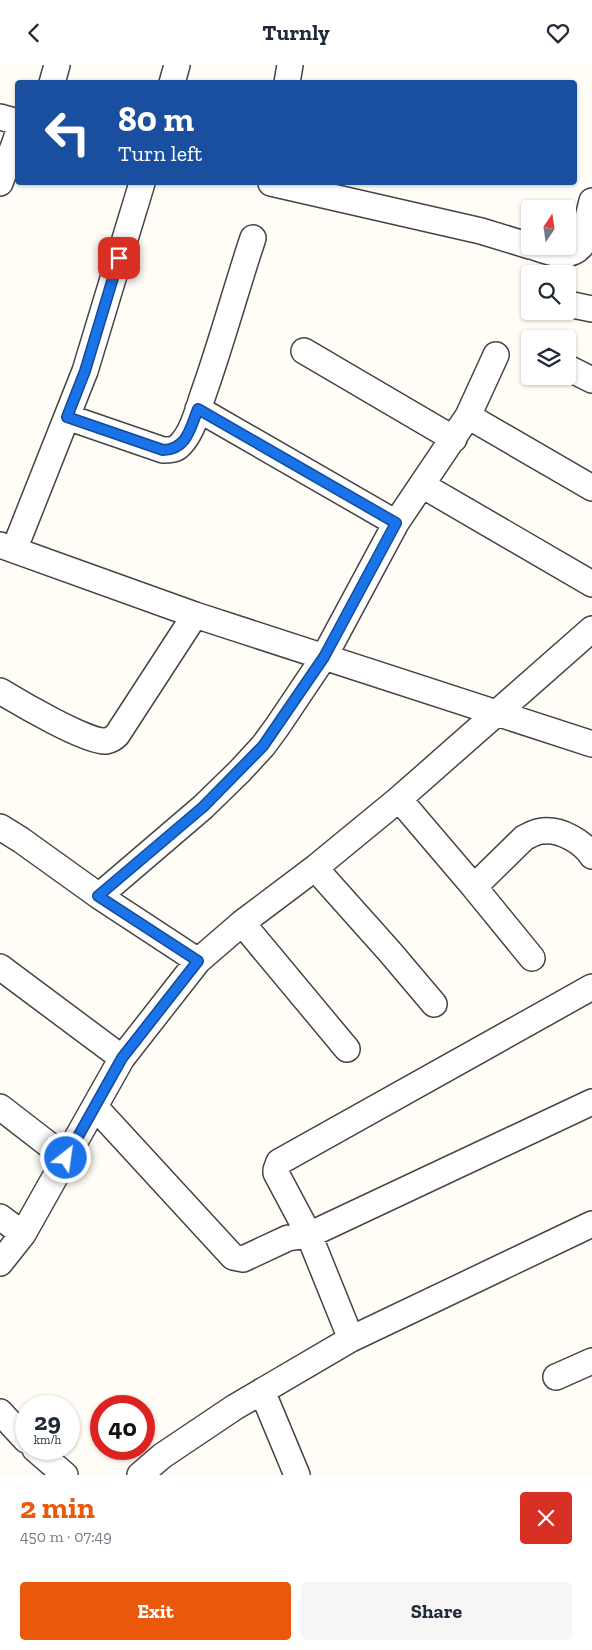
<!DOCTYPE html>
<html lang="en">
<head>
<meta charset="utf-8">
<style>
	:root { --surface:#fff; --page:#f6f6f7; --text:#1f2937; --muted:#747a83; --accent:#ea580c }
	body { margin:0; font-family:"Zilla Slab",serif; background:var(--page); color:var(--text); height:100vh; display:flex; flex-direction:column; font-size:19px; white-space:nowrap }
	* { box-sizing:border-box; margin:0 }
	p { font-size:16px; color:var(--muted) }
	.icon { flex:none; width:28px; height:28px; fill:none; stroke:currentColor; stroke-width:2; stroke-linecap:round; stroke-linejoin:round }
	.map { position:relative; height:1410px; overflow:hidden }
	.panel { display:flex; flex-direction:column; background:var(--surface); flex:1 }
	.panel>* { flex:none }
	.banner { position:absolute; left:15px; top:15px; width:562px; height:105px; border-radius:5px; box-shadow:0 1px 4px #0004; background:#1a4fa0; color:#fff; overflow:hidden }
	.needle { width:32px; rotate:13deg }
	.buttons { position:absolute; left:521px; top:135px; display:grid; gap:10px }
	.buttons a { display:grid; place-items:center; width:55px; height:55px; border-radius:5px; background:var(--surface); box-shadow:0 1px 4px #0004; font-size:25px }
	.speed { position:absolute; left:15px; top:1330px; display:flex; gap:10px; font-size:25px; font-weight:700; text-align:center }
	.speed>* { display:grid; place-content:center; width:65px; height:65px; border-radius:50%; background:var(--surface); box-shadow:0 1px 4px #0004; line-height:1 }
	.speed small { font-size:12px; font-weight:400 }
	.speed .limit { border:8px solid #d22; background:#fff; color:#111 }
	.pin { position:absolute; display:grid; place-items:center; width:42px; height:42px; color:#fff; margin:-21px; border-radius:10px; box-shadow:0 2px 8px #0006 }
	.me { position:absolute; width:55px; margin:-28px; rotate:30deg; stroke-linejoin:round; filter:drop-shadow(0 0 4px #0008) }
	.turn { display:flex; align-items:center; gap:18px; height:105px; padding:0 20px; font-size:22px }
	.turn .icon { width:65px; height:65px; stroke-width:2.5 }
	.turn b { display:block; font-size:35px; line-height:42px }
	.round { display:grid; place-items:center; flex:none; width:52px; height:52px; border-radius:5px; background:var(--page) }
	.overview { display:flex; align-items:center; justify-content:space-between; height:85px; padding:0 20px }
	h1 { font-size:30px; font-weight:700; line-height:38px; color:var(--accent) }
	.cta { display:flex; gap:10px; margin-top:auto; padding:10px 20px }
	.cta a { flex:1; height:58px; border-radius:5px; background:var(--accent); color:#fff; font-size:20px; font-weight:700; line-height:58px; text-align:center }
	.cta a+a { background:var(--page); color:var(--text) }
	header { display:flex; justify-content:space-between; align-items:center; height:65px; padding:0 20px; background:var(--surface); font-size:22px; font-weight:700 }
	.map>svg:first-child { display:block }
</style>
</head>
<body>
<header><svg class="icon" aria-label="back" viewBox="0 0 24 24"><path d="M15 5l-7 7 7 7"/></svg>Turnly<svg class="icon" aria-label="heart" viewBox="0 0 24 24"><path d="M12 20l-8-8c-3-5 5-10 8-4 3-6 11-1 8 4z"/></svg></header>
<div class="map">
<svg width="592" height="1410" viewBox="0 0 592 1410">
	<rect width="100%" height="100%" fill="#fffdf5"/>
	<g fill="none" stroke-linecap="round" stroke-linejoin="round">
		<defs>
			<path id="minor" d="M52,18l5,-18
				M172,18l5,-18
				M287,18l3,-18
				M0,52l18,5
				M0,118l18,-49
				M271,118l210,48 49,15
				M531,181c16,5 37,15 50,0l11,-45
				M568,239l24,5
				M304,286l150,88
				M568,303l24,12
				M198,344l198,114
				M468,351l124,72
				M67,352l96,33c6,0 13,0 17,-5 13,-13 18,-36 24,-53 18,-51 32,-103 49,-154
				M422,420l170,99
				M0,480l195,70 397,129
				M14,485l71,-179 57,-188
				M0,626c18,11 88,52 106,50 5,-1 8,-3 11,-6l78,-120
				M399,734l75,88 50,-49c6,-3 12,-7 19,-7 18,-2 40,11 49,25
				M0,762l21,13 78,56 99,65
				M315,803l75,84 44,52
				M474,822l58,71
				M99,831l104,-89 37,-36 23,-25 14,-19 47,-70 72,-134 72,-107 28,-61
				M242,858l105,126
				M0,902l122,91
				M0,1042l66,51
				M95,1042l138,150 10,2 45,-21 21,-3 -33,-62v-3l3,-8 313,-175
				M0,1152l23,17
				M0,1198l23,-29 99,-176 76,-97 44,-38 73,-55 84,-69 193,-170
				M351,1274l-42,-104 283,-133
				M556,1312l36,-16
				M262,1326l35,84
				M0,1347l26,28
				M35,1384l30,26
				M140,1410l22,-19 73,-49 116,-68 241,-115"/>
		</defs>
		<use href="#minor" stroke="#444" stroke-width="28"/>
		<use href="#minor" stroke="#fff" stroke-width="25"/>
	</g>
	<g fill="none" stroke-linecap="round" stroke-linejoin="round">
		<defs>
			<path id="route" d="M66,1093l56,-100 76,-97 -100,-65 105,-89 60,-61 61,-89 72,-134 -198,-114c-8,20 -11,40 -35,41l-96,-33 18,-46 34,-113"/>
		</defs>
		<use href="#route" stroke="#114b97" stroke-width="12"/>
		<use href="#route" stroke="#1a73e8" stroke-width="9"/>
	</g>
</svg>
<div class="buttons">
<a><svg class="needle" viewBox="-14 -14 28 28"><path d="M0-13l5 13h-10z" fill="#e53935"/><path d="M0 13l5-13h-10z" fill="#747a83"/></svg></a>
<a><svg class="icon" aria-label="search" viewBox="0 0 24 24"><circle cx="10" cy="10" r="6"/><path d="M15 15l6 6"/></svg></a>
<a><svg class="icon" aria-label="layers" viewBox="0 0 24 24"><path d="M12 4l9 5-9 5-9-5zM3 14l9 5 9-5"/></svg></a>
</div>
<div class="speed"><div>29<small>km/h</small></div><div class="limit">40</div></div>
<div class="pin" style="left:119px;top:193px;background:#d93025"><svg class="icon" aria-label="arrive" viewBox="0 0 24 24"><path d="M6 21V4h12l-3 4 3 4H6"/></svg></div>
<svg class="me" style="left:66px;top:1093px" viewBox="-20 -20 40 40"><circle r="17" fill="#1a73e8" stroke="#fff" stroke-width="3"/><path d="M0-11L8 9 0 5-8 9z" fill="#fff"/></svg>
<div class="banner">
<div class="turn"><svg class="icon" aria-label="left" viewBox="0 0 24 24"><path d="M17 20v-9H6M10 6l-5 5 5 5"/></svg><div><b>80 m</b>Turn left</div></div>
</div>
</div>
<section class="panel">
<div class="overview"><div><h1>2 min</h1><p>450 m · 07:49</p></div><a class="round" style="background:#d93025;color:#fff"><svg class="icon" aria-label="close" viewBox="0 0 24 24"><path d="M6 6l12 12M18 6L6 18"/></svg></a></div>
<div class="cta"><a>Exit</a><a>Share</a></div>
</section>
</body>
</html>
